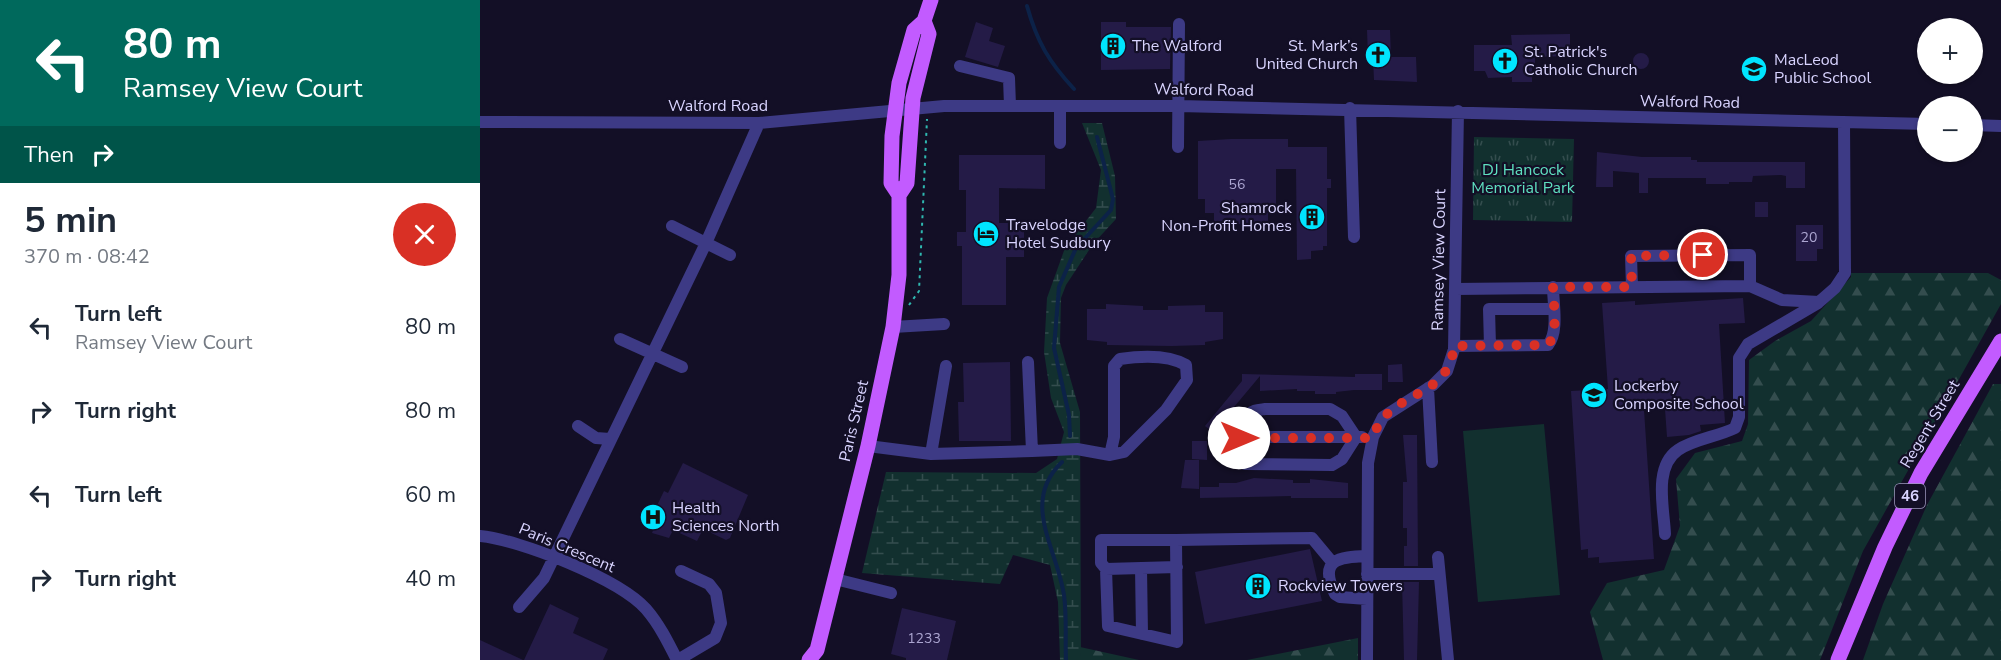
<!DOCTYPE html>
<html lang="en">
<head>
<meta charset="utf-8">
<style>
	:root { --surface:#fff; --page:#f2f2f3; --text:#1f2937; --muted:#747a83 }
	body { margin:0; font-family:"Nunito Sans",sans-serif; background:var(--page); color:var(--text); height:100vh; display:flex; flex-direction:column; font-size:22px; white-space:nowrap }
	* { box-sizing:border-box; margin:0 }
	p { font-size:20px; color:var(--muted) }
	.icon { flex:none; width:33px; height:33px; fill:none; stroke:currentColor; stroke-width:2; stroke-linecap:round; stroke-linejoin:round }
	.map { position:relative; flex:1; overflow:hidden }
	.details { display:flex; flex-direction:column; background:var(--surface); width:480px }
	.details>* { flex:none }
	.top-card { background:#00695c; color:#fff; overflow:hidden }
	.tools { position:absolute; left:1437px; top:18px; display:grid; gap:12px }
	.tools a { display:grid; place-items:center; width:66px; height:66px; border-radius:50%; background:var(--surface); box-shadow:0 2px 4px #0004; font-size:30px }
	.pin { position:absolute; display:grid; place-items:center; width:51px; height:51px; color:#fff; margin:-26px; border:3px solid #fff; border-radius:50%; box-shadow:0 2px 6px #0007 }
	.me { position:absolute; width:66px; margin:-33px; rotate:90deg; stroke-linejoin:round; filter:drop-shadow(0 0 4px #0008) }
	.turn { display:flex; align-items:center; gap:21px; height:126px; padding:0 24px; font-size:27px }
	.turn .icon { width:78px; height:78px; stroke-width:2.5 }
	.turn b { display:block; font-size:42px; line-height:51px }
	.then { display:flex; align-items:center; height:57px; padding:0 24px; background:#0003; gap:12px; font-size:22px }
	.round { display:grid; place-items:center; flex:none; width:63px; height:63px; border-radius:32px; background:var(--page) }
	.overview { display:flex; align-items:center; justify-content:space-between; height:102px; padding:0 24px }
	h1 { font-size:36px; font-weight:700; line-height:45px }
	ul { padding:0; list-style:none }
	li { display:flex; align-items:center; gap:18px; height:84px; padding:0 24px }
	li div { flex:1 }
	li b { display:block; font-size:22px }
	li em { font-style:normal }
	main { display:flex; flex:1; min-height:0 }
	.map>svg:first-child { display:block }
</style>
</head>
<body>
<main>
<section class="details">
<div class="top-card">
<div class="turn"><svg class="icon" aria-label="left" viewBox="0 0 24 24"><path d="M17 20v-9H6M10 6l-5 5 5 5"/></svg><div><b>80 m</b>Ramsey View Court</div></div>
<div class="then">Then<svg class="icon" aria-label="right" viewBox="0 0 24 24"><path d="M7 20v-9h11M14 6l5 5-5 5"/></svg></div>
</div>
<div class="overview"><div><h1>5 min</h1><p>370 m · 08:42</p></div><a class="round" style="background:#d93025;color:#fff"><svg class="icon" aria-label="close" viewBox="0 0 24 24"><path d="M6 6l12 12M18 6L6 18"/></svg></a></div>
<ul>
<li><svg class="icon" aria-label="left" viewBox="0 0 24 24"><path d="M17 20v-9H6M10 6l-5 5 5 5"/></svg><div><b>Turn left</b><p>Ramsey View Court</p></div><em>80 m</em></li>
<li><svg class="icon" aria-label="right" viewBox="0 0 24 24"><path d="M7 20v-9h11M14 6l5 5-5 5"/></svg><div><b>Turn right</b></div><em>80 m</em></li>
<li><svg class="icon" aria-label="left" viewBox="0 0 24 24"><path d="M17 20v-9H6M10 6l-5 5 5 5"/></svg><div><b>Turn left</b></div><em>60 m</em></li>
<li><svg class="icon" aria-label="right" viewBox="0 0 24 24"><path d="M7 20v-9h11M14 6l5 5-5 5"/></svg><div><b>Turn right</b></div><em>40 m</em></li>
</ul>
</section>
<div class="map">
<svg width="1521" height="660" viewBox="0 0 1521 660">
	<defs>
		<pattern id="grass-tufts" width="24" height="20" patternUnits="userSpaceOnUse" patternTransform="scale(1.5)"><rect width="24" height="20" fill="#12302f"/><path d="M3 7l-1-3M5 7V3M7 7l1-3M15 17l-1-3M17 17v-4M19 17l1-3" fill="none" stroke="#344d4e"/></pattern>
		<pattern id="forest-firs" width="22" height="20" patternUnits="userSpaceOnUse" patternTransform="scale(1.5)"><rect width="22" height="20" fill="#12302f"/><path d="M5 1l3.5 6h-7zM16 11l3.5 6h-7z" fill="#344d4e"/></pattern>
		<pattern id="wetland-marsh" width="20" height="14" patternUnits="userSpaceOnUse" patternTransform="scale(1.5)"><rect width="20" height="14" fill="#12302f"/><path d="M1 5h8M5 5V1M11 12h8M15 12V8" fill="none" stroke="#344d4e"/></pattern>
	</defs>
	<rect width="100%" height="100%" fill="#130f26"/>
	<path fill="url(#grass-tufts)" d="M994,137l100,2 -2,83 -99,-2z"/>
	<path fill="url(#forest-firs)" d="M1371,273h137l13,7v24l-138,247 -43,109h-217l-13,-48 17,-29 57,-13 16,-44 -4,-47 19,-26 47,-12 6,-17 1,-64 26,-19 36,-20 40,-44z
		M1513,384h8v276h-138l20,-56 44,-99z
		M878,638v22h-111z
		M600,647l59,13h-58z"/>
	<path fill="url(#wetland-marsh)" d="M602,123h20l13,53 1,43 -23,25 -27,41 -5,13 -1,45 20,69 1,248h-21l-2,-58 -8,-37 -37,-10 -13,29 -138,-11 24,-101 150,1 21,-14 7,-27 -13,-34 -7,-46 3,-54 18,-50 31,-40 5,-38z"/>
	<path fill="#12302f" d="M1064,424l16,171 -82,7 -15,-171z"/>
	<g fill="none" stroke-linecap="round" stroke-linejoin="round">
		<path stroke="#0c2248" stroke-width="4" d="M547,6c10,36 22,56 47,83
			M590,436l-1,-21 -15,-67 5,-61 17,-39 35,-38 2,-11 -16,-62
			M582,462c-42,40 -5,86 2,133 3,21 1,44 2,65"/>
	</g>
	<path fill="#241b47" d="M496,22l17,6 -4,13 16,5 -7,21 -33,-10z
		M621,22h25v5h45l-1,42 -69,1z
		M887,30h23l1,27h25l1,25 -43,-2 -1,-22h-5z
		M1090,34v22l-35,1v9h-3v16h-20v-5l-24,1 -3,-7h-11v-26h38l-1,-10z
		M1153 61a8 8 0 1 1 16 0a8 8 0 1 1-16 0Z
		M751,139h57v8h39v32h4v9h-4v58h-4v4l-12,1v8l-14,1 -1,-91h-20v45h-8v10h-54v-11h-9v-14h-7v-58z
		M1117,152l45,5h49v3h6v2h108v26h-19v-12l-5,-1 -28,1 -1,6h-23v2h-23v-6h-58v15h-9v-20l-26,-2v16h-17z
		M479,155h86v34l-46,-1v35h25v34h-18v48h-44v-59h-5v-14h9v-42h-7z
		M1275,202h13v15h-13z
		M1316,225h27v24h-6v12h-21z
		M1263,298l2,25 -26,1 6,99 -25,2 1,6 -12,4 -22,2 -2,-28 -21,1 10,149 -55,4v-6l-11,1v-9l-7,1 -10,-159 37,-2 -6,-86 33,-2v4z
		M626,304l37,2v4h25v-4l37,-1v7h18v27l-18,3v3l-33,1 -65,-1v-3l-20,-2v-31h19z
		M530,362l1,79h-52l-1,-39h6l-1,-39z
		M922,364l1,18h-15v-17z
		M762,374l113,3v-3h27v16h-28l-18,2v2h-21v-3h-18v-2l-37,2v-15l-41,49 3,3 -6,7 -11,-9 37,-45z
		M923,435h14l1,131h-14v-20h3v-18h-4v-46h4z
		M712,441h15v19l-15,-1z
		M705,460h14v29l-18,-1z
		M203,463l65,32 -18,43 -4,2 -23,-11 -6,12 -24,-11 -4,8 -17,-5 2,-5 -5,-2v-4l15,-31 4,2z
		M774,478l39,2v3h17v-4l38,4v15h-57v-2l-91,2v-11h19v-4h17z
		M830,549l12,52 -117,23 -10,-52z
		M922,582h17l-2,78h-13z
		M70,604l29,14 -6,15 35,16 -5,11h-79z
		M422,608l54,13 -9,39h-41v-2l-15,-4z
		M0,640l43,20h-43z"/>
	<g fill="none" stroke-linecap="round" stroke-linejoin="round">
		<path stroke="#2fb8b0" stroke-width="2" stroke-dasharray="3 4.5" stroke-linecap="butt" d="M429,305l10,-14 8,-172"/>
		<path stroke="#3d3a85" stroke-width="12" d="M480,66l49,12 1,28
			M870,108l4,129
			M0,122l279,1 185,-17h235l749,18
			M1492,125l29,1
			M580,143v-37
			M698,147l1,-123
			M192,226l58,29
			M1152,287l-1,-31 119,-1v31
			M975,289l295,-3 32,14 37,2 16,-14 10,-15 -1,-151
			M413,327l51,-3
			M140,339l62,28
			M974,346l94,-1c11,-13 5,-42 5,-58
			M1010,346l-1,-37h64
			M948,388l4,74
			M785,409h65l12,7 14,21 -14,22 -10,6 -87,-1c-13,-8 -8,-39 3,-49 5,-5 10,-5 17,-6z
			M98,426l18,12 14,1
			M759,437h123
			M388,446l63,8 15,-88
			M552,451l45,-2 33,6 14,-3 42,-42 21,-30 -1,-15c-19,-11 -46,-9 -66,-6l-6,7v71l-4,18
			M451,454l101,-3 -4,-89
			M1185,534c-1,-25 -12,-67 13,-84 16,-11 39,-13 57,-22l4,-11v-59l9,-14 70,-41
			M0,536c41,4 139,43 166,73 13,15 22,33 31,51
			M958,557l10,103
			M697,567l-71,2 2,57 69,16 -1,-102 136,-2 20,24
			M661,568l1,66
			M626,569l-5,-6v-23h75
			M887,574h72
			M355,579l56,14
			M887,599l-27,-2 -5,-3c-17,-35 4,-37 32,-38
			M39,607l25,-29 162,-335 53,-120
			M198,660l37,-22 6,-15 -5,-30 -7,-9 -28,-13
			M887,660l1,-197 5,-26 10,-20 50,-32 14,-14 7,-22 4,-238"/>
		<path stroke="#c25bff" stroke-width="15" d="M419,195l-8,-12 1,-47 7,-53 15,-53 10,-9 7,-21
			M329,660l8,-10 51,-204 25,-119 6,-52v-80l8,-12 6,-85 16,-64 -5,-13
			M1358,660l47,-113 36,-74 80,-132"/>
	</g>
	<g fill="none" stroke-linecap="round" stroke-linejoin="round">
		<path stroke="#d93025" stroke-width="10" stroke-dasharray="0 18" d="M759,438h133c4,-7 7,-17 12,-21 26,-27 65,-25 70,-71l94,-1c11,-13 5,-42 5,-58h79l-1,-31 72,-1"/>
	</g>
	<defs>
		<symbol id="building-disc" viewBox="-11 -11 22 22"><circle r="9.5" fill="#00e5ff" stroke="#130f26"/><path d="M-4-6H4V6H1V3H-1V6H-4ZM-2.5-4.3h1.7v1.8h-1.7ZM.8-4.3h1.7v1.8H.8ZM-2.5-1h1.7V.8h-1.7ZM.8-1h1.7V.8H.8Z" fill="#111"/></symbol>
		<symbol id="church-disc" viewBox="-11 -11 22 22"><circle r="9.5" fill="#00e5ff" stroke="#130f26"/><path d="M-1.2-6h2.4v3.5h3.3v2.4h-3.3V6h-2.4V-.1h-3.3v-2.4h3.3Z" fill="#111"/></symbol>
		<symbol id="school-disc" viewBox="-11 -11 22 22"><circle r="9.5" fill="#00e5ff" stroke="#130f26"/><path d="M0-5L7-2L0 1L-7-2ZM-4 1L0 2.5L4 1V4Q0 6-4 4Z" fill="#111"/></symbol>
		<symbol id="hotel-disc" viewBox="-11 -11 22 22"><circle r="9.5" fill="#00e5ff" stroke="#130f26"/><path d="M-6-4.5h1.5V1H6V5H4.5V3h-9V5H-6ZM-4 0a1.8 1.8 0 1 1 3.6 0ZM.5 0V-2.5h3Q6-2.5 6 0Z" fill="#111"/></symbol>
		<symbol id="hospital-disc" viewBox="-11 -11 22 22"><circle r="9.5" fill="#00e5ff" stroke="#130f26"/><path d="M-5-5h3v3.5h4V-5h3V5h-3V1.5h-4V5h-3Z" fill="#111"/></symbol>
	</defs>
	<g fill-rule="evenodd">
		<use href="#building-disc" x="618" y="31" width="30" height="30"/>
		<use href="#church-disc" x="883" y="40" width="30" height="30"/>
		<use href="#church-disc" x="1010" y="46" width="30" height="30"/>
		<use href="#school-disc" x="1259" y="54" width="30" height="30"/>
		<use href="#building-disc" x="817" y="202" width="30" height="30"/>
		<use href="#hotel-disc" x="491" y="219" width="30" height="30"/>
		<use href="#school-disc" x="1099" y="380" width="30" height="30"/>
		<use href="#hospital-disc" x="158" y="502" width="30" height="30"/>
		<use href="#building-disc" x="763" y="571" width="30" height="30"/>
	</g>
	<g text-anchor="middle" dominant-baseline="central" stroke-width="4.5" stroke-linejoin="round" paint-order="stroke">
		<g font-size="14" fill="#aca6d1">
			<text x="757" y="184">56</text>
			<text x="1329" y="237">20</text>
			<text x="444" y="638">1233</text>
		</g>
		<rect fill="#130f26" stroke="#9e99be" stroke-width="1.5" x="1415" y="484" width="30" height="24" rx="4.5"/>
		<g font-size="15" font-weight="bold" fill="#d9d4ff">
			<text x="1430" y="496">46</text>
		</g>
		<g font-size="16" fill="#d9d4ff" stroke="#130f26" text-anchor="start">
			<text x="652" y="46">The Walford</text>
			<text x="878" y="46" text-anchor="end">St. Mark’s<tspan x="878" dy="18">United Church</tspan></text>
			<text x="1044" y="52">St. Patrick's<tspan x="1044" dy="18">Catholic Church</tspan></text>
			<text x="1294" y="60">MacLeod<tspan x="1294" dy="18">Public School</tspan></text>
			<text x="812" y="208" text-anchor="end">Shamrock<tspan x="812" dy="18">Non-Profit Homes</tspan></text>
			<text x="526" y="225">Travelodge<tspan x="526" dy="18">Hotel Sudbury</tspan></text>
			<text x="1134" y="386">Lockerby<tspan x="1134" dy="18">Composite School</tspan></text>
			<text x="192" y="508">Health<tspan x="192" dy="18">Sciences North</tspan></text>
			<text x="798" y="586">Rockview Towers</text>
		</g>
		<g font-size="16" fill="#d9d4ff" stroke="#130f26">
			<text transform="translate(724 90) rotate(1)">Walford Road</text>
			<text transform="translate(1210 102) rotate(1)">Walford Road</text>
			<text x="238" y="106">Walford Road</text>
			<text transform="translate(959 260) rotate(-89)">Ramsey View Court</text>
			<text transform="translate(374 421) rotate(-77)">Paris Street</text>
			<text transform="translate(1450 424) rotate(-59)">Regent Street</text>
			<text transform="translate(87 548) rotate(23)">Paris Crescent</text>
		</g>
		<g font-size="16" fill="#5fe0c0" stroke="#130f26">
			<text x="1043" y="170">DJ Hancock<tspan x="1043" dy="18">Memorial Park</tspan></text>
		</g>
	</g>
</svg>
<div class="tools">
<a>+</a>
<a>−</a>
</div>
<div class="pin" style="left:1223px;top:255px;background:#d93025"><svg class="icon" aria-label="arrive" viewBox="0 0 24 24"><path d="M6 21V4h12l-3 4 3 4H6"/></svg></div>
<svg class="me" style="left:759px;top:438px" viewBox="-20 -20 40 40"><circle r="19" fill="#fff"/><path d="M0-13L10 11 0 6-10 11z" fill="#d93025"/></svg>
</div>
</main>
</body>
</html>
